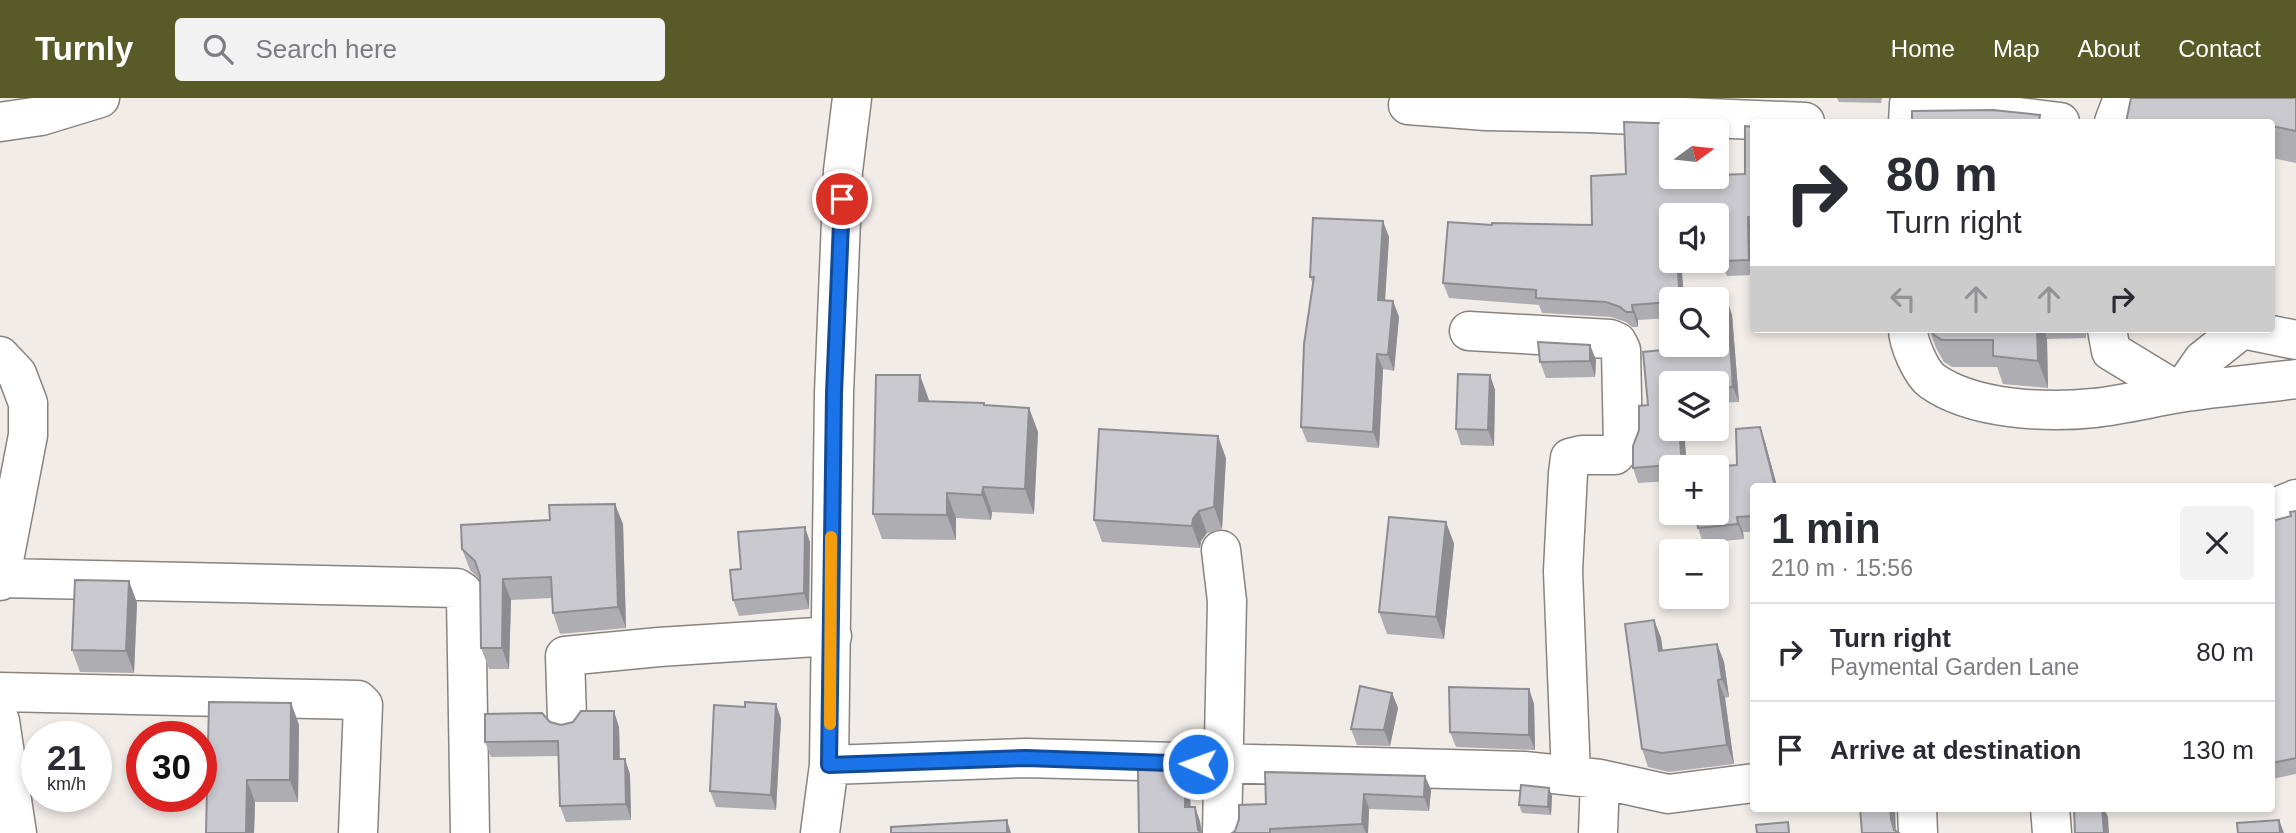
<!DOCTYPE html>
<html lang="en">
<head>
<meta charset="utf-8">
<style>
	:root { --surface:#fff; --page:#f2f2f3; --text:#2b2b33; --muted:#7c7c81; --line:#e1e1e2; --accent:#585a27 }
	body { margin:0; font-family:Helvetica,sans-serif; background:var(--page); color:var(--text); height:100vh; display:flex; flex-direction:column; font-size:26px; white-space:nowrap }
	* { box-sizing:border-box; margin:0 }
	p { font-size:23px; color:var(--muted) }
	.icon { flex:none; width:38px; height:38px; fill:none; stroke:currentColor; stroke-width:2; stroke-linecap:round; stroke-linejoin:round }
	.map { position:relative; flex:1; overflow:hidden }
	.details { position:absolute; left:1750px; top:385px; width:525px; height:329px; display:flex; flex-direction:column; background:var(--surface); border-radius:7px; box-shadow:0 4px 10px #0003 }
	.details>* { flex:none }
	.top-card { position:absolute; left:1750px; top:21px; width:525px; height:214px; border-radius:7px; box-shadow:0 4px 10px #0003; background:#fff; color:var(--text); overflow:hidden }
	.needle { width:46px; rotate:75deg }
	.controls { position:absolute; left:1659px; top:21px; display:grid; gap:14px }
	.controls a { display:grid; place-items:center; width:70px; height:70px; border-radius:7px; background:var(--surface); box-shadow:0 4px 10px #0003; font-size:35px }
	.speed { position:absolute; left:21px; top:623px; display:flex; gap:14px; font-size:35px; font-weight:700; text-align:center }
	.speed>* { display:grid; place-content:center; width:91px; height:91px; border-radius:50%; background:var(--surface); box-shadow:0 4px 10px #0003; line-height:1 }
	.speed small { font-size:18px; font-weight:400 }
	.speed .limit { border:10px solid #d22; background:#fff; color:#111 }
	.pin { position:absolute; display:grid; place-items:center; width:60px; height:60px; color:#fff; margin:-30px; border:4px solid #fff; border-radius:50%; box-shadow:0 2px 7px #0007 }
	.me { position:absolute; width:77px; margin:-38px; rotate:272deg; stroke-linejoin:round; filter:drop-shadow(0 0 5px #0008) }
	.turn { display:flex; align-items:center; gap:24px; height:147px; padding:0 21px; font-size:32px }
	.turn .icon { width:91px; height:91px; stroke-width:2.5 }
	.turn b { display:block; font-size:49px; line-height:60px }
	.lanes { display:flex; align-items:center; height:66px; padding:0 21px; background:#0003; justify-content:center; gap:35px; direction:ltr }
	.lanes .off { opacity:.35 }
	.round { display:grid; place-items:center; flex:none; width:74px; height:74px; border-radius:7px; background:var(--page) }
	.headline { display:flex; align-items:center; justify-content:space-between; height:119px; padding:0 21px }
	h1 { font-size:42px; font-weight:800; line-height:52px }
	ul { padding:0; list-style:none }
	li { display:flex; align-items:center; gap:21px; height:98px; padding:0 21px; border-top:2px solid var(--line) }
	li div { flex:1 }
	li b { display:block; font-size:26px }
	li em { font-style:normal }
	header { display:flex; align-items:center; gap:42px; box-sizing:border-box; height:98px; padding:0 35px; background:var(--accent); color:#fff }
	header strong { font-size:33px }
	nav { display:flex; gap:38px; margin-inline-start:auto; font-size:24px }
	.search { width:490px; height:63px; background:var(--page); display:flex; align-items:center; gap:18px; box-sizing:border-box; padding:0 24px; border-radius:7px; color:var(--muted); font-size:26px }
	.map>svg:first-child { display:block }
</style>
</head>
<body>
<header>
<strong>Turnly</strong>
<div class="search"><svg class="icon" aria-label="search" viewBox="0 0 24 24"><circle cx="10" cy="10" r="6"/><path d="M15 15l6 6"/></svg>Search here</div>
<nav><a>Home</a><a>Map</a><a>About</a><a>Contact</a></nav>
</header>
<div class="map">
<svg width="2296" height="735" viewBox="0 0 2296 735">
	<rect width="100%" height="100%" fill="#f2ece8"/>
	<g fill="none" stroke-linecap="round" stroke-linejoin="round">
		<defs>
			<path id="minor" d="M1408,7l78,6 101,2 218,9
				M0,24l41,-6 59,-18
				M1908,24l1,-18 151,18
				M2114,24l9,-24
				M1908,231c0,14 13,44 24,52 41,29 114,32 162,27 28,-3 56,-10 85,-15 39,-6 78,-9 117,-14
				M2107,231l4,22 69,42 23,-33 39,-31
				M2242,231l54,11
				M1469,233l141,8 7,3 4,8 2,96 -8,9h-33l-12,3 -2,15 -5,98 8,204
				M0,258l17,18 11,29v32l-28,146
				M2272,411l24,-10
				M1221,452l6,51 -5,232
				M1,480l456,10 6,4 3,6 4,235
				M0,594l358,8 5,5 -5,128
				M567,621l-2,-63 94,-9 173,-11
				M0,623l17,112
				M829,667l197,-7 498,13 76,8 68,15 86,-11
				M1917,710l1,25
				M2050,710l2,25
				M820,735l9,-68 5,-372 9,-222 9,-73
				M1598,735l2,-54"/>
		</defs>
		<use href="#minor" stroke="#88837f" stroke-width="41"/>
		<use href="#minor" stroke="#fff" stroke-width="38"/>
	</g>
	<path fill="#aeadb2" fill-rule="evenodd" d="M1837,0h45l-1,5 -42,-1z
		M2296,0v65l-24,-5v-36h-146z
		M1624,24l60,2 2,7h-15v46h46v-2l28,-1v-48l9,1v148l-27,1 -2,-5 -43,2 2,26h-13v19l-33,2v7h-6l-6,-5 -15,-5 -69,-4 -3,-8 -90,-7 -6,-15 5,-61 44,3v-2l100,2 -1,-49 35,-2zM1671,117h46v46h-46z
		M1389,139l-4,64h8l6,16 -5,54 -11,-2 -4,79 -72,-6 -6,-15 12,-143 -3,-7z
		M1727,202l5,15 7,87 -22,1v-20h-46l16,84h-16v14l-33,2 -5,-15 15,-63 44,-58z
		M1929,231h157v9l-39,1 1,49 -45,-4 -6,-17h-45l-8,-5 -8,-14z
		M1590,247l6,15 -1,17 -49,1 -6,-16z
		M1490,277l5,15 -1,56 -33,-1 -5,-16z
		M929,303l100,7 9,24 -4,82 -42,-2 -1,8 -35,-2v22l-74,-1 -9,-25z
		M1760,329l5,15 12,44h-23v46h-11l1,7 -41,4 -5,-15z
		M1226,360l-4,71 -15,4 -6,8 -1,7 -98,-6 -8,-22z
		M2296,413v263l-24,5v-258l19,-5z
		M1446,424l8,22 -10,95 -57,-5 -8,-22z
		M623,426l3,104 -66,6 -7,-21 -1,-15 -41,2 -2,69h-20l-8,-21 -1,-68 -10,-10 -8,-21z
		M810,444l-1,67 -70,7 -6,-16z
		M129,483l8,22 -3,70 -54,-1 -8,-22z
		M1654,522l7,18 2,13 54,-7 7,18 5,35 -4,1 9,66 -65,8 -21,-5 -6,-18z
		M1529,591l5,15 1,46 -79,-3 -6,-15z
		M1392,595l6,15 -8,38 -33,-1 -6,-16z
		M291,605l8,22 -1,77h-43l-1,31h-48z
		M776,606l5,15 -5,91 -60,-3 -6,-16 35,-84z
		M550,624l11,3 12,-3 46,5 1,32 10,15 1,46 -65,2 -6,-16 -2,-50 -67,1 -6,-15z
		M1425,678l6,14 -2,21 -60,-2 -1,24h-136l34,-29z
		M1549,690l3,8 -1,19 -29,-2 -3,-8z"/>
	<path fill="#8d8d91" d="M1748,119l6,15v39l-5,-11z
		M1383,123l6,16 -5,78 -6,-15z
		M1677,163l5,12 2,26h-4z
		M1727,202l5,15 7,87 -6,-15z
		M1393,203l6,16 -5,54 -6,-16z
		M1632,207l6,15v7l-5,-15z
		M2037,231h7l3,10 1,49 -10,-27z
		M1590,247l6,15 -1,17 -5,-16z
		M1377,256l6,15 -4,79 -6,-16z
		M920,277l9,25 -1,26 -9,-25z
		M1490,277l5,15 -1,56 -6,-16z
		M1029,310l9,24 -4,82 -9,-25z
		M1760,329l5,15 12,44h-2z
		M1679,331h5l3,38h-4l-1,-3z
		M1218,338l8,22 -4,71 -8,-22z
		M983,389l9,25 -1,8 -9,-25z
		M947,395l9,25v22l-9,-25z
		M615,406l8,20 3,104 -8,-21z
		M1199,413l8,22 -6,8 -1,7 -8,-22 1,-7z
		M1737,419l6,15 1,7 -6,-15z
		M1446,424l8,22 -10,95 -8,-22z
		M805,429l5,15 -1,67 -5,-16z
		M503,481l8,21 -2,69 -7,-21z
		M129,483l8,22 -3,70 -8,-22z
		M1654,522l7,18 4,32 -6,-19z
		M1717,546l7,18 5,35 -7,-18z
		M1718,582l7,18 9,66 -7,-19z
		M1529,591l5,15 1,46 -6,-15z
		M1392,595l6,15 -8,38 -6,-16z
		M291,605l8,22 -1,77 -8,-22z
		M776,606l5,15 -5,91 -5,-15z
		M614,613l5,16 1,47 -6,-15z
		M625,661l5,15 1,46 -5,-16z
		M1185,672l5,14 1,37 -6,-14z
		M1425,678l6,14 -2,21 -5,-14z
		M247,682l8,22 -1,31h-8z
		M1549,690l3,8 -1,19 -3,-8z
		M1364,696l5,15 -1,24h-2l-4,-9z
		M1195,709l5,14 2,12 -4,-3z
		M1890,710h5l1,25 -5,-14z
		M2102,710h2l4,9 1,16h-5z
		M1007,722l4,13h-4z
		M2279,722l5,13h-4z"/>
	<path fill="#cac9cf" stroke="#8d8d91" stroke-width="2" d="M2131,0h165v33l-24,-5v-4l-21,-1 -1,1h-124z
		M1993,12l47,5 -1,7h-127v-11z
		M1624,24l60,2v7h-13v46h46v-2l28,-1v-48l9,1v89l-6,1 1,43 -28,1v-5h-4v-41h-46v46h6l3,38h-9v3l-39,3 1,7h-7l-6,-5 -14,-5 -70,-4v-8l-93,-7 5,-61 44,3v-2l100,2 -1,-49 35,-2z
		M1313,120l70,3 -5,79 15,1 -5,54 -11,-1 -4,78 -72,-5 3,-83 10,-67h-4z
		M1717,202h10l6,87 -16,1v-5h-46v46h8l3,35 -49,4v-22l6,-16v-24l9,-1 -5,-53 49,-5v-2h25z
		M1931,231h106l1,32 -45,-5v-16h-51l-8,-5z
		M1538,244l52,3v16l-50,1z
		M1458,276l32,1 -2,55 -32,-1z
		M876,277h44l-1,26 65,2v2l45,3 -4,81 -42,-2 -1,8 -35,-2v22l-74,-1z
		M1760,329l15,59h-21v30l-17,1 1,7 -40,4 -2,-15h21v-46h-7l27,-2 -1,-36z
		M1099,331l119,7 -4,71 -15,4 -6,8 -1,7 -98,-6z
		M615,406l3,103 -65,6 -2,-36 -48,2 -1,69h-21l-1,-72 -5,-15 -13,-12 -1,-24 89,-5 -1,-15z
		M2296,413v247l-24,5v-242l19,-5 -1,-4z
		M1389,419l57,5 -10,95 -57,-5z
		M805,429l-1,66 -71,7 -3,-30 11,-1 -3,-37z
		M75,482l54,1 -3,70 -54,-1z
		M1654,522l5,31 58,-7 5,35 -4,1 9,65 -65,8 -20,-4 -17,-125z
		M1360,588l32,7 -8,37 -33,-1z
		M1449,589l80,2v46l-79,-3z
		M209,604l82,1 -1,77h-43l-1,53h-40z
		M745,604l31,2 -5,91 -61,-4 4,-86 31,2z
		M581,613h33v48h11l1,45 -66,2 -2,-65 -73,1v-28l57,-1 8,9 11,3 12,-3z
		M1138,671l47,1v37h10l3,23 3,3h-62z
		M1265,674l160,4 -1,21 -60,-3 -2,30 -92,5v4h-38l3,-2 4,-12v-14l27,-1z
		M1521,687l28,3 -1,19 -29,-2z
		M1860,710h30l1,11 3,11 5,3h-37z
		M2074,710h28l2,25h-29z
		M1007,722v13h-116v-6z
		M2279,722l1,13h-42l-1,-10z
		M1788,724l1,11h-32l-1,-8z"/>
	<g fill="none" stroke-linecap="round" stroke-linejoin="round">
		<defs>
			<path id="route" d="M842,101l-8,194 -5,372 197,-7 172,6"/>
		</defs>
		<use href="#route" stroke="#114b97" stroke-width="18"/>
		<use href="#route" stroke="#1a73e8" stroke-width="12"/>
		<path stroke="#f59e0b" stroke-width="12" d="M830,626l1,-187"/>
	</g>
</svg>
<div class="controls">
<a><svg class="needle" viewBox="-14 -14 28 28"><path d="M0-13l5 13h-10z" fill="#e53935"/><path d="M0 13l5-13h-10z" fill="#7c7c81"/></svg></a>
<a><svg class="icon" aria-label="sound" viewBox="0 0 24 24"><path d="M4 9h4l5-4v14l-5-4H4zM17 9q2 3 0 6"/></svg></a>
<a><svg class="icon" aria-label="search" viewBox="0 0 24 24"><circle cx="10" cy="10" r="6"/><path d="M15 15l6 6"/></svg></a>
<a><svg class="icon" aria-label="layers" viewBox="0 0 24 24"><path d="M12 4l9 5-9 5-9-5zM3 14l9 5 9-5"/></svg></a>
<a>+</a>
<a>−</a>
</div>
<div class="speed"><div>21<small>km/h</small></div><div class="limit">30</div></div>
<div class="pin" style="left:842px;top:101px;background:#d93025"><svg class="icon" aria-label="arrive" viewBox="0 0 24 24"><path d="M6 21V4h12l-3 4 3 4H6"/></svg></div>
<svg class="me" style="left:1198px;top:666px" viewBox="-20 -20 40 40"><circle r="17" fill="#1a73e8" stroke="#fff" stroke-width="3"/><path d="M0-11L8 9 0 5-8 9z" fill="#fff"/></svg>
<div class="top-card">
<div class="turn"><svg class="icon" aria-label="right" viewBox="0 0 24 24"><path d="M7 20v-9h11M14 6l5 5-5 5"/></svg><div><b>80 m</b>Turn right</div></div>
<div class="lanes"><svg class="icon off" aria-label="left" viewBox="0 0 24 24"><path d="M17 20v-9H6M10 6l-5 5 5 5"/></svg><svg class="icon off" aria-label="ahead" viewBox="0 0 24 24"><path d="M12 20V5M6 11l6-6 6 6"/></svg><svg class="icon off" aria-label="ahead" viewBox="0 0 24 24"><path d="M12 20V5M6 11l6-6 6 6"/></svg><svg class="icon" aria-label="right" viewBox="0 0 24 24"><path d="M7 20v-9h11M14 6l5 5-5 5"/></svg></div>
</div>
<section class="details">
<div class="headline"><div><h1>1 min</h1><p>210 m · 15:56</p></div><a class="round"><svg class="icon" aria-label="close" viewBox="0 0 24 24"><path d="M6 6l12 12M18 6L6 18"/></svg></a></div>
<ul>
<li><svg class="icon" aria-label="right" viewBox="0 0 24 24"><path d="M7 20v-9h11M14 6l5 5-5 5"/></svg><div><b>Turn right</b><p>Paymental Garden Lane</p></div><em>80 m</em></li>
<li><svg class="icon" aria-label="arrive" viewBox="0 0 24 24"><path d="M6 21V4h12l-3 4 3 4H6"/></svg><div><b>Arrive at destination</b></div><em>130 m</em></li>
</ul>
</section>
</div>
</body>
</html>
